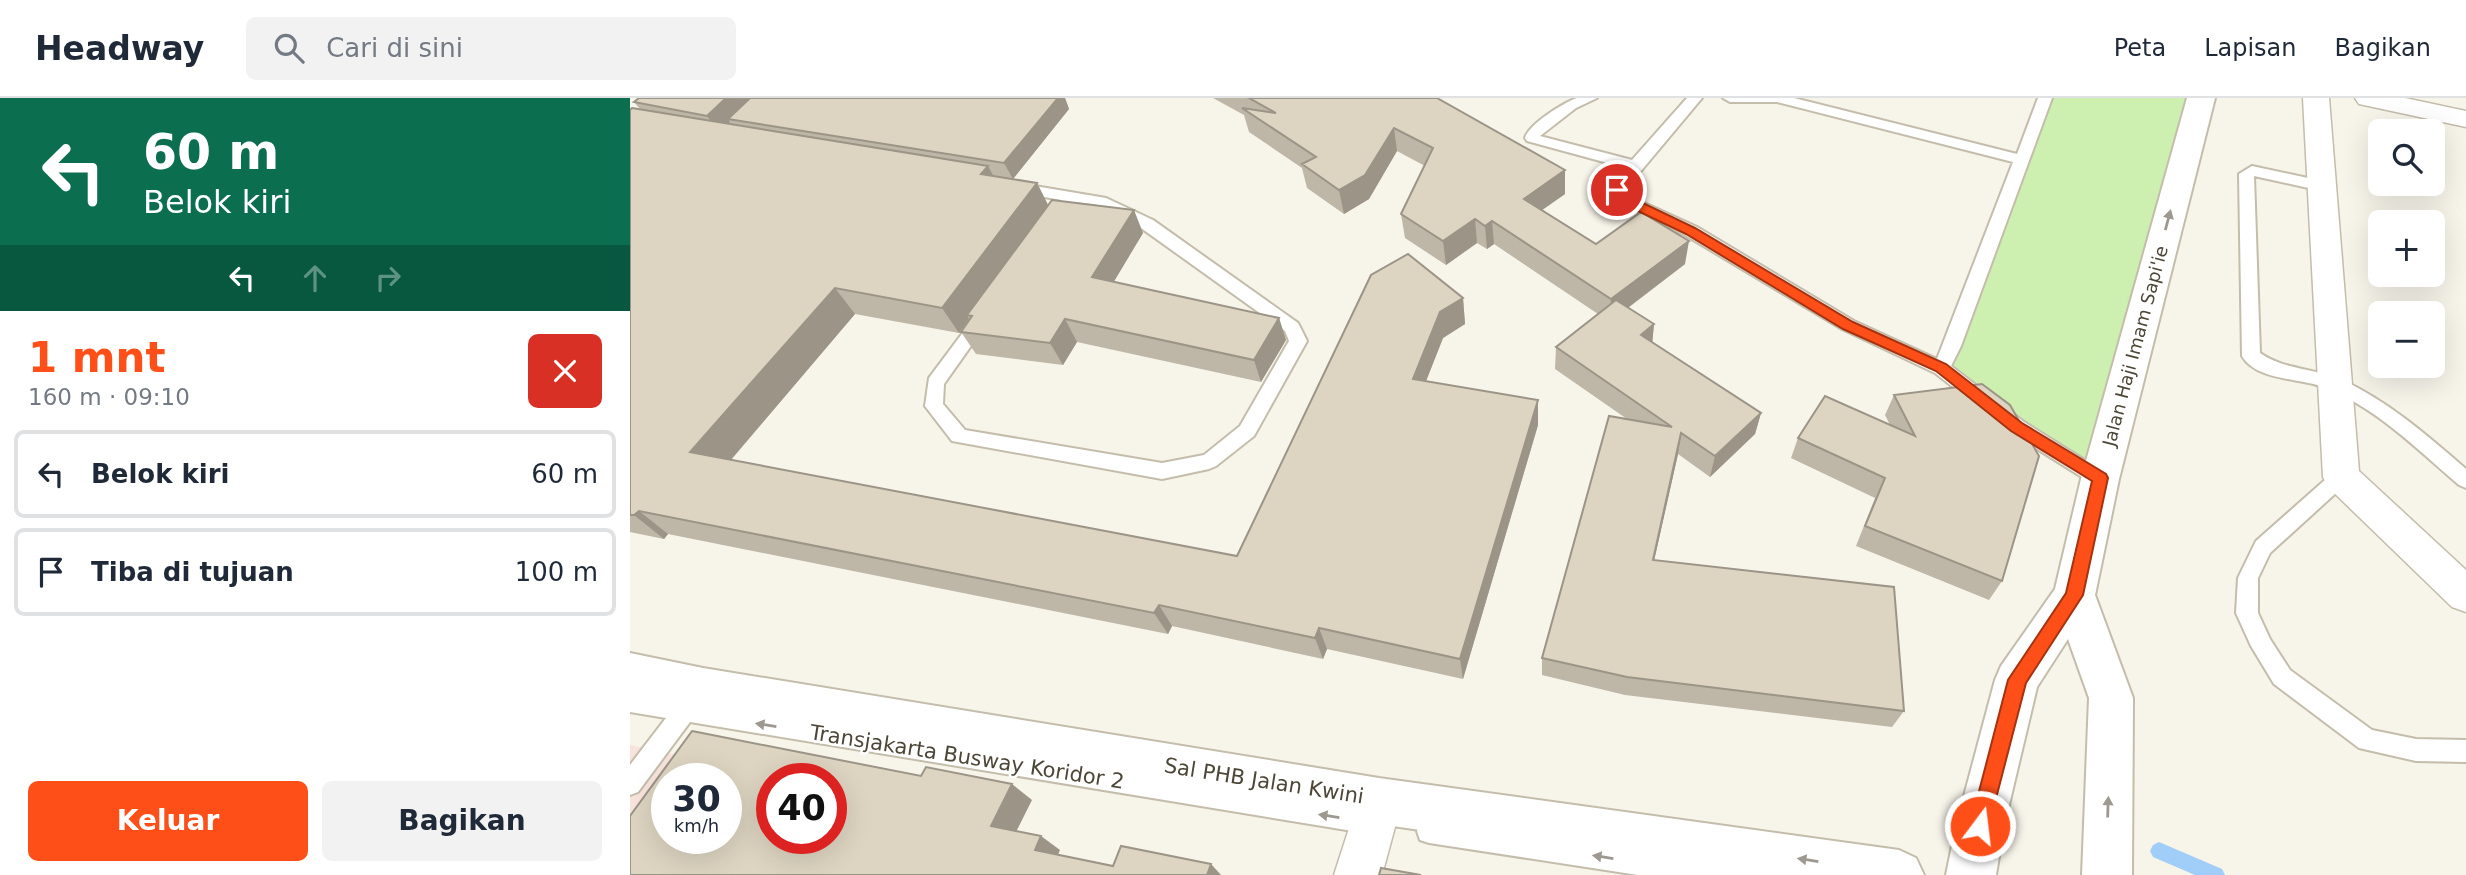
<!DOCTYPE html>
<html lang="id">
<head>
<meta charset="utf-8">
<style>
	:root { --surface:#fff; --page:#f2f2f3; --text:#1f2937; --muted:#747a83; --line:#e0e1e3; --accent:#ff4f19 }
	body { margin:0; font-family:"DejaVu Sans",sans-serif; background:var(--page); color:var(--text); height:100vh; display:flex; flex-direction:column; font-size:26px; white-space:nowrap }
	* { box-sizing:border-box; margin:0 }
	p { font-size:23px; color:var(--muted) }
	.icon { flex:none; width:38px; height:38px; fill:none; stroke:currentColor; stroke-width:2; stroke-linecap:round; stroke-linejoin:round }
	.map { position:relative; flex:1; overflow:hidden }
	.details { display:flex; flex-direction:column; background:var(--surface); width:630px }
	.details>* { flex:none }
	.banner { background:#0b6e4f; color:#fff; overflow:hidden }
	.buttons { position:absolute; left:1738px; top:21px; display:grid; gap:14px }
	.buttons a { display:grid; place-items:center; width:77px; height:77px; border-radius:10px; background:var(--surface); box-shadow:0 7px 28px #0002; font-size:35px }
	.speed { position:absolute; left:21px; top:665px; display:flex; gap:14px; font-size:35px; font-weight:700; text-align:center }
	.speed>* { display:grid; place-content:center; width:91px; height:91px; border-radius:50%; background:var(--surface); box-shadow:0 7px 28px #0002; line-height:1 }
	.speed small { font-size:18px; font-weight:400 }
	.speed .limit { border:10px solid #d22; background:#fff; color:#111 }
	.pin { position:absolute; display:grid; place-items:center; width:60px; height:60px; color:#fff; margin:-30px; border:4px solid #fff; border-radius:50%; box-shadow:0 2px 7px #0007 }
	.me { position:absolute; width:77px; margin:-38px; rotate:15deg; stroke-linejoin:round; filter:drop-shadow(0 0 5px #0008) }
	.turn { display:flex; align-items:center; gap:24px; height:147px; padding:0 28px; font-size:32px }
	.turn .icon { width:91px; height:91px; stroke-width:2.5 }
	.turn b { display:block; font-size:49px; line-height:60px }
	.lanes { display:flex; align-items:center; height:66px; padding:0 28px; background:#0003; justify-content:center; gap:35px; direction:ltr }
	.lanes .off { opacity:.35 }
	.round { display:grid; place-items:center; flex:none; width:74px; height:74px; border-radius:10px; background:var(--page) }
	.summary { display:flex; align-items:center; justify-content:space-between; height:119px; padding:0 28px }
	h1 { font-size:42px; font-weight:800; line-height:52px; color:var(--accent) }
	.primary-button { display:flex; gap:14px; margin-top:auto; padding:14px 28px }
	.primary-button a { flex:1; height:80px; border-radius:10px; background:var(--accent); color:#fff; font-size:28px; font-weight:800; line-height:80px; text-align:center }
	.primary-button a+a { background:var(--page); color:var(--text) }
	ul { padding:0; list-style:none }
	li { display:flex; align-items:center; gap:21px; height:88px; margin:0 14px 10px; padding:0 14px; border:4px solid var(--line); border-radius:10px }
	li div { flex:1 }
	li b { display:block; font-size:26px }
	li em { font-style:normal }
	header { display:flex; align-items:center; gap:42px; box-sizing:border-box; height:98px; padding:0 35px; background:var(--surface); border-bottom:2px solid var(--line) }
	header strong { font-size:33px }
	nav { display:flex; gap:38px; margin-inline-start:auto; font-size:24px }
	.search { width:490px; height:63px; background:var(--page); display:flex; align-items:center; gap:18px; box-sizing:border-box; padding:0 24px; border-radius:10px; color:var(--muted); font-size:26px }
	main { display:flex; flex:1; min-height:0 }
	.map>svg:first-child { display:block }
</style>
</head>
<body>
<header>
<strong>Headway</strong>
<div class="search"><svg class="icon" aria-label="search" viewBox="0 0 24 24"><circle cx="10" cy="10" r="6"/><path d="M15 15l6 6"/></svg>Cari di sini</div>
<nav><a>Peta</a><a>Lapisan</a><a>Bagikan</a></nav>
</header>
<main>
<section class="details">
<div class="banner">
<div class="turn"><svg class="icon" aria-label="left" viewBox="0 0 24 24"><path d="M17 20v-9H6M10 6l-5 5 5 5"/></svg><div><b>60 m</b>Belok kiri</div></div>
<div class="lanes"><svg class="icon" aria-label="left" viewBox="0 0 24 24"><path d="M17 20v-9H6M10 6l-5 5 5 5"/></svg><svg class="icon off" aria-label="ahead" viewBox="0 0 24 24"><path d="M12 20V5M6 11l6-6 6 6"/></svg><svg class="icon off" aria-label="right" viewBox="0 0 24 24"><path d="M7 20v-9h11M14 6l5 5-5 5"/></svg></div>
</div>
<div class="summary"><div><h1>1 mnt</h1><p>160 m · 09:10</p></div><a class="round" style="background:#d93025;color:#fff"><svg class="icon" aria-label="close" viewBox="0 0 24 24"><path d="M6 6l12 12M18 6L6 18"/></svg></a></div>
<ul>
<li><svg class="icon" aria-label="left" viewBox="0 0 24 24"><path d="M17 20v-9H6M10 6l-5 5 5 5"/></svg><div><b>Belok kiri</b></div><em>60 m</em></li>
<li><svg class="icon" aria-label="arrive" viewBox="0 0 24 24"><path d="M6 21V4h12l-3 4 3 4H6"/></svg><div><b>Tiba di tujuan</b></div><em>100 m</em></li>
</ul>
<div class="primary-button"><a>Keluar</a><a>Bagikan</a></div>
</section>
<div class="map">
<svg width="1836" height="777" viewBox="0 0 1836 777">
	<rect width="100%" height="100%" fill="#f7f4ea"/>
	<path fill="#f8e3dd" d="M0,647l64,14 -27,20 -37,67z"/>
	<path fill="#cdefaf" d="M1415,0h150l-95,381 -83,-52 -72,-68z"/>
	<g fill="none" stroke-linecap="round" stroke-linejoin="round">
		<path fill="#a1cdf9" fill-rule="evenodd" d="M1529,744l63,27 3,6h-30l-42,-18 -3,-6 3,-6z"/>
		<defs>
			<path id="service" d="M947,0h20l-21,10 -36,28 92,24 55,-62h15l-77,92 2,5 70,32 157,94 83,38 76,-197 -236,-60h-47l-7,-4h71l223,56 21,-56h14l-91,248 -10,20 73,56 83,52 3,5 -3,5 -7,3 -7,-3 -83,-52 -75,-59 -93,-44 -157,-94 -68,-34 -8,-11 17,-22 -99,-27 -2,-3c4,-14 38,-35 52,-40z
				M1622,68l70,15 8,5 -8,5 -68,-15 6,177c24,17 55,15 82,27 46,21 86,56 124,89v19l-7,-3c-41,-35 -86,-81 -139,-99 -23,-8 -64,-6 -78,-30l-3,-182z
				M387,85l89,15 47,22 145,103 9,18 -53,95 -38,30 -7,3 -47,10 -210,-38 -27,-35 4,-28 47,-63 6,-2 8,6 -46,65 -1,20 22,26 197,33 42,-8 36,-29 49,-85 -4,-10 -144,-103 -44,-23 -22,-3 -18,26h-12l-2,-4 18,-24 -49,-9 -3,-3 3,-3z
				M1711,371l7,3 3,5 -3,5 -78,71 -12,25v35l12,26 20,31 82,60 44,9 50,1v22l-50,-1 -57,-13 -85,-64 -23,-38 -15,-33 2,-35 18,-37 78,-69z
				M0,594l50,8 10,-6 8,3 3,6 670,107 8,4 4,8 -4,8 -8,4 -681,-112 -52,70 -8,3v-30l36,-47 -36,-6z
				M799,721l290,44 9,3 3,9h-93l-209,-32 -9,-3 -3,-9 3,-9z"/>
			<path id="minor" d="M1673,0h26l30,373 107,99v42l-14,-5 -124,-120 -5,-10z
				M1725,0h50l61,13v16l-107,-23z
				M749,681l16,6 7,16 -20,74h-48l29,-90z"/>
			<path id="tertiary" d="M1557,0h28l-96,381 -24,116 38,103 -1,177h-50l7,-177 -21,-59 -31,48 -33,139 -8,49h-50l10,-49 39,-146 6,-14 54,-77 26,-110z
				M0,555l73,15 676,110 520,72 17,8 8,17h-196l-349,-51 -676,-116 -73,-15z"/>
		</defs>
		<use href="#service" stroke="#c4bdab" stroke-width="4"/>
		<use href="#minor" stroke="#c4bdab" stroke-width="3"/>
		<use href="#tertiary" stroke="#c4bdab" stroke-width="4"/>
		<use href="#service" fill="#fff" fill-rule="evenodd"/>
		<use href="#minor" fill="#fff" fill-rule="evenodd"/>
		<use href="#tertiary" fill="#fff" fill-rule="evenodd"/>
	</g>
	<path fill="#beb6a6" d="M9,0h426l4,11 -56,70 24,4 11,22 95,28 -30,49 166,36 7,22 -25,42 -184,-40 -14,23 -87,-11 -15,-22 8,-13 -10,14 -104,-19 -124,146 506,96 226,-258 2,26 -22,14 -17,43 112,19v25l-75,254 -136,-30 -4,10 -151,-33 -4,8 -500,-100 -4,5 -34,-7v-422h11l-7,-8z
		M583,0h224l128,96 -23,16 54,34 89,20 -57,44 26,16 -2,19 109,70 -6,21 -45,43 -32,-23 -24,106 250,151 -12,16 -267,-32 -83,-20v-17l85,-239 -72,-50 1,-22 42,-33 -104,-70 -7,5 -10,-6 -31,22 -41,-27 -4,-24 24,-48 -28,-15 -28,48 -25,15 -37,-26 -5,-20 -53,-36 -5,-17z
		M1264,297l108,186 -13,19 -133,-54 19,-48 -84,-40 7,-20 92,-13 -5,-10z"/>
	<path fill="#9b9487" d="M96,0h30l-28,21 2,3 -11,10 -12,-16z
		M428,0h7l4,11 -56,70 -9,-16z
		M764,30l3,23 -28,48 -25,15 -5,-24z
		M358,68l14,26 -21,-18z
		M935,72v24l-40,28 -1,-23z
		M407,85l13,26 -83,106 2,4 -10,14 -17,-25z
		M504,112l9,23 -40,67 -11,-23z
		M845,121l2,24 -31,22 -3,-24z
		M862,123l2,23 -7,5 -2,-23z
		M1059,143l-4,23 -76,58 2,-23z
		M205,190l20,26 -138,162 -27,-24z
		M833,200l2,26 -22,14 -26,66 -4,-25 27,-67z
		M649,220l7,22 -25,42 -7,-22z
		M435,221l12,23 -14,23 -13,-22z
		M1024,226l-2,22 -11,-11z
		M908,302v25l-75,254 -3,-20z
		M1131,315l-6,21 -45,43 5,-21z
		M1051,335l-3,21 -28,125 3,-19z
		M9,413l29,23 -4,5 -30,-24z
		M529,507l13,21 -4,8 -14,-21z
		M689,530l8,21 -4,10 -8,-21z
		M382,686l20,16 -20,40 -21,-14z
		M411,738l19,14 -6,14 -19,-14z
		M581,766l10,11h-14z"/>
	<path fill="#ddd4c1" stroke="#9b9487" stroke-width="2" fill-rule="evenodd" d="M9,0h87l-19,18 -73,-14z
		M120,0h308l-54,65 -276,-44z
		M619,0h188l128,72 -41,29 72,45 45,-32 48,29 -78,58 -119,-78 -7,5 -10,-7 -32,22 -42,-27 32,-66 -39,-20 -29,47 -26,15 -37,-26 14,-7 -74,-49 34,5z
		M2,10l356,58 -7,8 56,9 -95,125 -107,-20 -145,164 547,104 134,-281 37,-21 55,44 -23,14 -27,67 125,21 -78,259 -141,-31 -4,10 -156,-33 -5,8 -515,-102 -5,4h-4v-405z
		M422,102l82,10 -42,67 187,41 -25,42 -189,-41 -15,24 -89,-11 11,-16 -5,-1z
		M986,202l38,24 -13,11 120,78 -46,43 -34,-23 -28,127 241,27 10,124 -277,-34 -85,-19 67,-242 63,11 -116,-80z
		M1352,286l28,21 29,51 -37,125 -137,-55 20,-48 -87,-40 27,-42 90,40 -21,-41z
		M62,633l229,45 5,-9 86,17 -21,42 50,10 -6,14 78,16 8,-20 90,18 -4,11h-577v-59zM37,681h59v59h-59zM142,681h59v59h-59z
		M751,770l40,7h-42z"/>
	<defs><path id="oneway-solid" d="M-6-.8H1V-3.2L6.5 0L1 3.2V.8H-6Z" transform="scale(1.75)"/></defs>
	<g fill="#9d9991">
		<use href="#oneway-solid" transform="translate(1538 122) rotate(-75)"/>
		<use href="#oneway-solid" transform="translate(136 627) rotate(-171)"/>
		<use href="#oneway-solid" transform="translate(1478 709) rotate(-88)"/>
		<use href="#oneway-solid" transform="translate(699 718) rotate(-171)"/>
		<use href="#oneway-solid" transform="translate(973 759) rotate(-171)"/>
		<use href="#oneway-solid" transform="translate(1178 762) rotate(-171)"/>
	</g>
	<path fill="#ff4f19" stroke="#a63310" stroke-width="2" d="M987,88l4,1 5,8 69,33 158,94 93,42 76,59 84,51 2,4 -25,117 -57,88 -39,150 -7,3 -7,-3 -3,-7 38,-146 58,-87 26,-112 -81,-50 -75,-60 -93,-42 -157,-95 -69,-33 -6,-11z"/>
	<g text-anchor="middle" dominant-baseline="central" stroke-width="5" stroke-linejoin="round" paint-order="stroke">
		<g font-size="18" fill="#4c4637" stroke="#fff">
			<text transform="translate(1505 248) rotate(-75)">Jalan Haji Imam Sapi'ie</text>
		</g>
		<g font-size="21" fill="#4c4637" stroke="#fff">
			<text transform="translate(337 659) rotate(9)">Transjakarta Busway Koridor 2</text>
			<text transform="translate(634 683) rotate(9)">Sal PHB Jalan Kwini</text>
		</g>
	</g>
</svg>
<div class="buttons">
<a><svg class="icon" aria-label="search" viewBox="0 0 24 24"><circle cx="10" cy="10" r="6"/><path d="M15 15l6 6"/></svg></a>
<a>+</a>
<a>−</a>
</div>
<div class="speed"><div>30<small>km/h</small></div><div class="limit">40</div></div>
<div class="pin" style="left:987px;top:92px;background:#d93025"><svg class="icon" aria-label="arrive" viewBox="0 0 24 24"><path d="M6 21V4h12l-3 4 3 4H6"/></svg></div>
<svg class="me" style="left:1350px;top:728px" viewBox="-20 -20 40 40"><circle r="17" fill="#ff4f19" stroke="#fff" stroke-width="3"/><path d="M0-11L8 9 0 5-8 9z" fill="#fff"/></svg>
</div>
</main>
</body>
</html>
